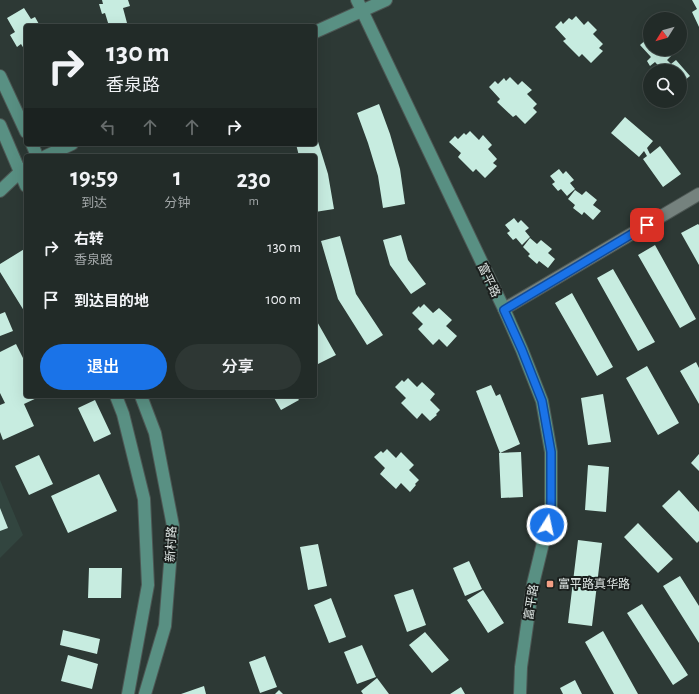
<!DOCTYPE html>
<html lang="zh">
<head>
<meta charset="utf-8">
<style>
	:root { --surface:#222b28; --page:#2e3734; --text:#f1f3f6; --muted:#a2a7a8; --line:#3f4745; --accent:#1a73e8 }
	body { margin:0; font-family:"Alegreya Sans","Noto Sans SC",sans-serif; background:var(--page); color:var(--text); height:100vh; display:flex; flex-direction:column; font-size:15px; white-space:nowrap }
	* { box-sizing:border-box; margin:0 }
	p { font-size:13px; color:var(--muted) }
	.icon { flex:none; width:22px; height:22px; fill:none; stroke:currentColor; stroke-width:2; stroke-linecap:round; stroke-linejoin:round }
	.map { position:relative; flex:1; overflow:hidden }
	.drawer { position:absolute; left:24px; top:154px; width:293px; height:244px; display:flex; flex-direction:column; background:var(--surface); border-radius:4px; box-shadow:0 4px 16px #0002,0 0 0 1px var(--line) }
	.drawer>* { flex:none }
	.banner { position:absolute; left:24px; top:24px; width:293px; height:122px; border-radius:4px; box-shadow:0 4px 16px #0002,0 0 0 1px var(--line); background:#222b28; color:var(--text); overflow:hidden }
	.needle { width:26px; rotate:233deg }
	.buttons { position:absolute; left:643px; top:12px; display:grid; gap:8px }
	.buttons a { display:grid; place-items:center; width:44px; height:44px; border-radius:50%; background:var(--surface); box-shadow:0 4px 16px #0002,0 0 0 1px var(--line); font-size:20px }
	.pin { position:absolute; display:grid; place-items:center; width:34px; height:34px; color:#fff; margin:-17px; border-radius:8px; box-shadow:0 2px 6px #0006 }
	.me { position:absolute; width:44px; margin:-22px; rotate:10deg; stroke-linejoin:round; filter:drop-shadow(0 0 3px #0008) }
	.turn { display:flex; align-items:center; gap:14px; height:84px; padding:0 16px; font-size:18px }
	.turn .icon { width:52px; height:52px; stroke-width:2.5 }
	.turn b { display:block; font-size:28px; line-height:34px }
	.lanes { display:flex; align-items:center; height:38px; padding:0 16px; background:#0003; justify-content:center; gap:20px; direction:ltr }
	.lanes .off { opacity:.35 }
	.eta { display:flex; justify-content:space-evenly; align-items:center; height:68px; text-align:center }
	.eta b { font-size:24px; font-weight:600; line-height:28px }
	.cta { display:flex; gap:8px; margin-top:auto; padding:8px 16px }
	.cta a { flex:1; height:46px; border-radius:24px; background:var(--accent); color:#fff; font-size:16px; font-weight:600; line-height:46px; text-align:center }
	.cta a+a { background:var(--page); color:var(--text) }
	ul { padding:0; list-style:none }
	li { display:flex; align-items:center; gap:12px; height:52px; padding:0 16px }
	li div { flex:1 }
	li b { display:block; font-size:15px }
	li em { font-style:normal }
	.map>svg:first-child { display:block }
</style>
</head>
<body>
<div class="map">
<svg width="699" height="694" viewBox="0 0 699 694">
	<rect width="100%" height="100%" fill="#2d3935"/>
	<path fill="#32453f" d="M0,480l23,55 -23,23z"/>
	<path fill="#c7ece0" d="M102,0h26l2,6 -7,2 4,15 -10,3h-8l-4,-13 -3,1 -3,-10h4z
		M692,0h7v27l-7,-15 5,-3z
		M24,8l7,11 4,-2 5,9h-14v26l-5,-8 -4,3 -7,-12 5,-3 -8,-14z
		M576,16l8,9 4,-4 9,9 -4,4 10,10 -4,4 4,3 -12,12 -9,-9 -3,3 -16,-16 3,-2 -11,-12 6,-6 2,3 6,-6 3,2z
		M648,38l2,2v9h17l5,6 -5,5 4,4 5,-4 14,16 -5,4 2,2 -7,6v-17h-17l-8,-9 -5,4 -3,-5 4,-4 -11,-12z
		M510,77l8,8 4,-4 10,9 -5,4 10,10 -4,4 4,4 -12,12 -9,-9 -3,2 -16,-15 3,-3 -11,-12 6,-6 3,3 6,-6 2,3z
		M379,104l11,30 10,35 5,35 -22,4 -5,-32 -10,-33 -11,-30z
		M625,117l28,24 -6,7 3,6 10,-8 21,28 -18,13 -20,-28 4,-3 -3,-5 -5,6 -28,-24z
		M470,131l9,9 4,-5 9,10 -4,4 9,10 -4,4 4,3 -12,12 -9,-9 -3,3 -15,-15 3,-4 -12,-11 6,-6 3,3 6,-6 2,2z
		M315,132l13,42 6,35 -19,3v-56h-16l-3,-12h19z
		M559,169l4,5 3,-3 8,9 -4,3 5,6 -8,7 -6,-7 -3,2 -6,-7 3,-2 -5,-6z
		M575,190l7,5 4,-4 11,9 -4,5 8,6 -8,9 -9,-8 -2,3 -9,-7 2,-3 -7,-6z
		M514,218l4,5 3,-3 8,8 -4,3 5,6 -8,8 -6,-7 -3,2 -6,-7 3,-2 -5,-6z
		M698,224l1,1v40l-18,-32z
		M401,235l7,25 18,24 -15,10 -21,-29 -7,-25z
		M340,236l16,58 27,41 -16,10 -29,-46 -17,-58z
		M530,238l7,6 4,-4 11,9 -4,4 7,6 -7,9 -9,-7 -2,3 -9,-8 2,-2 -7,-7z
		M655,245l41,74 -16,9 -42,-73z
		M26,248v66l-26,-42v-8z
		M613,269l42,73 -17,9 -41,-73z
		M572,293l41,74 -16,9 -42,-73z
		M424,304l9,9 6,-5 13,12 -6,6 11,10 -10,11 -8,-8 -6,6 -15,-16 5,-5 -11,-11 7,-7 1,2z
		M5,312l8,19 -13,5v-22z
		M315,318l21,37 -18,9 -3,-6z
		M16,344l10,20v32h15l-17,8 10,22 -31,14 -3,-8v-27l5,-2 -5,-10v-41z
		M696,362l3,6v36l-19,-33z
		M647,366l32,57 -21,12 -32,-57z
		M408,378l9,9 5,-5 13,12 -5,6 10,10 -4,4 1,1 -7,6 -8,-8 -5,6 -16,-16 5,-5 -11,-11 7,-7 2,2z
		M491,385l5,11 4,-2 20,50 -20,9 -24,-62z
		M603,394l8,48 -23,3 -7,-47z
		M273,396h23l3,4 -18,10z
		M95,400l16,34 -17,8 -16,-34z
		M387,449l9,9 5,-6 13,13 -5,5 10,10 -4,4 1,1 -6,7 -9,-9 -5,6 -16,-15 5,-6 -11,-11 7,-6 2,2z
		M521,452l2,45 -22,1 -2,-45z
		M699,454v17l-8,-8z
		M39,455l14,29 -24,11 -14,-29z
		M588,465l21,2 -3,45 -21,-2z
		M99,474l18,37 -49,22 -17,-37z
		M679,490l20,22v29l-2,2 -35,-37z
		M0,508l8,20 -8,3z
		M638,523l35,36 -15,14 -34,-36z
		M578,540l24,3 -10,83 -24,-3z
		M318,544l9,42 -19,4 -8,-43z
		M469,561l13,28 -17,7 -12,-28z
		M89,568h33l-1,30h-33z
		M680,576l19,30v37l-36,-57z
		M413,589l13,36 -19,7 -13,-37z
		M483,590l21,33 -16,10 -21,-33z
		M331,598l15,39 -17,6 -15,-38z
		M642,604l46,71 -15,10 -46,-72z
		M63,630l37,9 -3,15 -37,-9z
		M603,631l35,63h-24l-29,-52z
		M425,632l24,28 -17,13 -23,-28z
		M362,645l14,32 -19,7 -13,-32z
		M68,655l30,9 -6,25 -31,-8z
		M265,656l12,31 -17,6 -11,-31z
		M377,678l12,16h-26l-2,-3z
		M575,680l7,14h-19l-3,-6z
		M204,686l2,8h-25z
		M461,687l4,7h-15z
		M279,690l4,4h-8z"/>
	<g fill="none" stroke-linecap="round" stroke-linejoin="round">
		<defs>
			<path id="street" d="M504,309l195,-115"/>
			<path id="secondary" d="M357,0l147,309 18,41 20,51 9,51v58l-18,74 -12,83 -1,27
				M315,32l71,-32
				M0,76l26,56
				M0,125l26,61
				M32,144l5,12
				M46,156l26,-12
				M0,191l20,-19 6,-4
				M116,396l7,18 21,85 4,86 -20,109
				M141,396l14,37 18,93 -8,100 -20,68"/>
		</defs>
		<use href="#street" stroke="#4d5754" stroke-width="14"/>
		<use href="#secondary" stroke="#4d5754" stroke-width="14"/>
		<use href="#street" stroke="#75827e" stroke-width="12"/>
		<use href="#secondary" stroke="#599083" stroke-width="12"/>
	</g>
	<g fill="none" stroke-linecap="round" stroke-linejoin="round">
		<defs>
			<path id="route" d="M547,525l4,-15v-58l-9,-51 -20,-51 -18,-40 143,-85"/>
		</defs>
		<use href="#route" stroke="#114b97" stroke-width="10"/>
		<use href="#route" stroke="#1a73e8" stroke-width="7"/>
	</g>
	<rect fill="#f39f85" stroke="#1a1f1d" stroke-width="1.5" x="546" y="580" width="8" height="8" rx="2"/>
	<g text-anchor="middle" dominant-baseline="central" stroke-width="4" stroke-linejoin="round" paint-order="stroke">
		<g font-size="12" fill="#dee5e3" stroke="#1a1f1d">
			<text transform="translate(489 280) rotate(65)">富平路</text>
			<text transform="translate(171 544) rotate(-87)">新村路</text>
			<text transform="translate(531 602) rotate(-81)">富平路</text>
		</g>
		<g font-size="12" fill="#dee5e3" stroke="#1a1f1d" text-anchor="start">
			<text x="558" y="584">富平路真华路</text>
		</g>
	</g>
</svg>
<div class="buttons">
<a><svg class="needle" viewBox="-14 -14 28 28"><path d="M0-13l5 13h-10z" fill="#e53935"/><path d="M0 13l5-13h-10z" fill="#a2a7a8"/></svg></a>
<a><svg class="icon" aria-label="search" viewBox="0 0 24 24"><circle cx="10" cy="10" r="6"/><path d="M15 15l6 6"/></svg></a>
</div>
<div class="pin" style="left:647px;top:225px;background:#d93025"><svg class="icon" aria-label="arrive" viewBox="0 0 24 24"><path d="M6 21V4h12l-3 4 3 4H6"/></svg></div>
<svg class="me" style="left:547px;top:525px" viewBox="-20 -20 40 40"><circle r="17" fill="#1a73e8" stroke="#fff" stroke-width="3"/><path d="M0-11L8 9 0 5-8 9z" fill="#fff"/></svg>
<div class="banner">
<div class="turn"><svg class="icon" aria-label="right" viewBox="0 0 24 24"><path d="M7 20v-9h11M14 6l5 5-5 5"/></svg><div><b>130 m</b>香泉路</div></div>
<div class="lanes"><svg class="icon off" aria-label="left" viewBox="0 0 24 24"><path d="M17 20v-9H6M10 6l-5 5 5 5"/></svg><svg class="icon off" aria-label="ahead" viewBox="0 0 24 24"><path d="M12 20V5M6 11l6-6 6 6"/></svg><svg class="icon off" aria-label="ahead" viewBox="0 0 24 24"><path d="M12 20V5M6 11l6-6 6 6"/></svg><svg class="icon" aria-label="right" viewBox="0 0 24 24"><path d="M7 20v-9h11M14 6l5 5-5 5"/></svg></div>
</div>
<section class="drawer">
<div class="eta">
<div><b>19:59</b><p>到达</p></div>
<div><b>1</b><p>分钟</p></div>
<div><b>230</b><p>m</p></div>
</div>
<ul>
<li><svg class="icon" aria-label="right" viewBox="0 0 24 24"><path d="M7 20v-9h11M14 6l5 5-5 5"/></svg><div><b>右转</b><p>香泉路</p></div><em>130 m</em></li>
<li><svg class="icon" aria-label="arrive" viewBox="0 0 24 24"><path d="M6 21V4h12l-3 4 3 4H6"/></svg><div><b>到达目的地</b></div><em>100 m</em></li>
</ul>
<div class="cta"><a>退出</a><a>分享</a></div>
</section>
</div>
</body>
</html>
